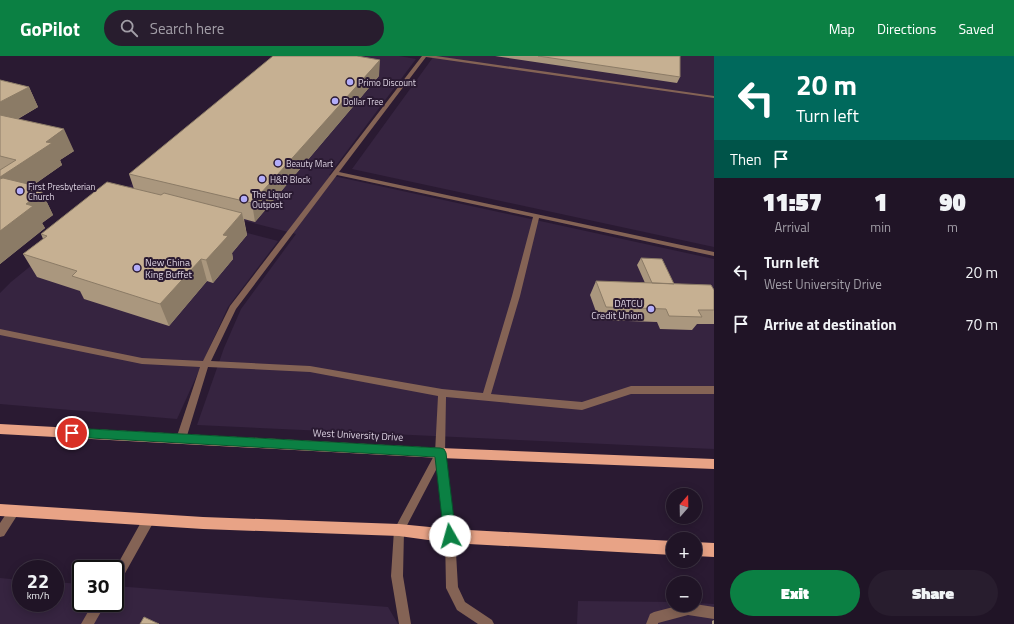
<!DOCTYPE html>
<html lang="en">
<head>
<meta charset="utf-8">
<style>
	:root { --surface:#201426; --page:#281d2e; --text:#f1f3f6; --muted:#a29ea7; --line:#3d3343; --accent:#0b8043 }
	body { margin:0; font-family:"Titillium Web",sans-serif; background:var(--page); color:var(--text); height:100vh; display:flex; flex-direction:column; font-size:15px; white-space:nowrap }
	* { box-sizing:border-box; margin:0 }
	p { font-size:13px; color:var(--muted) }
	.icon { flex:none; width:22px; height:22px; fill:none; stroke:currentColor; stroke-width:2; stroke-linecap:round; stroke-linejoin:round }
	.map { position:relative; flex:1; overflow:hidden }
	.panel { display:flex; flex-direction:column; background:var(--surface); width:300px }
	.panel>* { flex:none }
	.banner { background:#00695c; color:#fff; overflow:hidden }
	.needle { width:26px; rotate:20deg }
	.controls { position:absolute; left:666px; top:432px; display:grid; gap:8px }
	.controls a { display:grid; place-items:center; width:36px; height:36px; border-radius:50%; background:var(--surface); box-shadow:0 2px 10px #0003,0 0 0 1px var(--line); font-size:20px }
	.speed { position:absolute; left:12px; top:504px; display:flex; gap:8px; font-size:20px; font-weight:700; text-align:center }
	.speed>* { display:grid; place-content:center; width:52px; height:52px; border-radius:50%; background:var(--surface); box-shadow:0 2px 10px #0003,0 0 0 1px var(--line); line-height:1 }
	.speed small { font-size:10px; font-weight:400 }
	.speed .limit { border:2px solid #111; border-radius:6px; background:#fff; color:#111 }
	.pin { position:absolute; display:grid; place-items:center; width:34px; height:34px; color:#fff; margin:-17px; border:2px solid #fff; border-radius:50%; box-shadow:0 1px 4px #0007 }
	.me { position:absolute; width:44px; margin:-22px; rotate:353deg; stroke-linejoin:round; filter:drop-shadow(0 0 3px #0008) }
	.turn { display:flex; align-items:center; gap:14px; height:84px; padding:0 16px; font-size:18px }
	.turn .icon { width:52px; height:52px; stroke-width:2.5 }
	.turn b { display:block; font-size:28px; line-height:34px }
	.then { display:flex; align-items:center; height:38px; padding:0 16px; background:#0003; gap:8px; font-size:15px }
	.eta { display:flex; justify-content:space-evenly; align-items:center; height:68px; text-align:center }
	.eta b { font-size:24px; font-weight:800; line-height:28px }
	.action { display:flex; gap:8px; margin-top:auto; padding:8px 16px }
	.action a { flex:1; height:46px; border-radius:24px; background:var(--accent); color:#fff; font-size:16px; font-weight:800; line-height:46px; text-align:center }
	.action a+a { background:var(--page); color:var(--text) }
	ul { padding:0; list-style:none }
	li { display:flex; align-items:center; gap:12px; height:52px; padding:0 16px }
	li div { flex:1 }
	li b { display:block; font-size:15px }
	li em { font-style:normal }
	header { display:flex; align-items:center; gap:24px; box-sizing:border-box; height:56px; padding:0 20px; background:var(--accent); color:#fff }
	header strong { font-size:19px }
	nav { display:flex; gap:22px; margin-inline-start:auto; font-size:14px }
	.search { width:280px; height:36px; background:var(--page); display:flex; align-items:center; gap:10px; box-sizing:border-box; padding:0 14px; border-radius:22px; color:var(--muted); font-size:15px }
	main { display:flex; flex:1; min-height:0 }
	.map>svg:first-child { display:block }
</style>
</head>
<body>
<header>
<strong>GoPilot</strong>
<div class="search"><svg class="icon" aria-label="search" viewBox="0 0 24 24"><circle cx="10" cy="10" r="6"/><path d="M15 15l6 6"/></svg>Search here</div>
<nav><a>Map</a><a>Directions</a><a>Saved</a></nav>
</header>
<main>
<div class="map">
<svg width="714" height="568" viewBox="0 0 714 568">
	<rect width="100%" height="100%" fill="#2a1a32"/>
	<path fill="#362440" d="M288,0h111l17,3 -87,116 385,84v190l-517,-24 27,-77 17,-39 55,-75 -172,-44z
		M434,0h280v191l-362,-78z
		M114,142l164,43 -50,66 -51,112 -177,-15v-111l11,-11z
		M0,522l21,2v23h34v-21l26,2v19h34v-17l273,21 10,17h-398z
		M578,545l95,1v3h22v-2l19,1v20h-137z"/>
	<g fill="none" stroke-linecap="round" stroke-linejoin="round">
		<path fill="#846355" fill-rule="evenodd" d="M422,0h14l278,40v2l-288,-41 -87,115 375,80v4l-175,-38 -19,78 -29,98 91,8 49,-16h83v8h-83l-49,16 -136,-13 -1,56 -2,3 -3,1 -3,-1 -2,-3 3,-57 -128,-24 -102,-5 -22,72 -2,3 -3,1 -3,-1 -2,-3 24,-72 -58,-3 -142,-29v-6l142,29 61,3 27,-55zM337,119l196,42 -21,79 -29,97 -41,-4 -132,-23 -99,-5 25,-52z
			M14,450l4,2 1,3 -1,3 -14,22 -4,1v-14l10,-15z
			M149,458l4,1 1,4 -1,4 -34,61 -4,2v-17l30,-54z
			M93,547h13l-12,21h-13z
			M695,548l19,3v12l-26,-4 -30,8v1h-12l4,-10 4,-2 27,-7z"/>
		<path fill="#846355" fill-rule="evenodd" d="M440,393l3,1 2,3 10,83 3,51 7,15 27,18 2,4h-16l-21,-14 -11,-22 -1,-52 -8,-68 -33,63 -1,45 8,48h-12l-8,-48 3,-46 43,-80z"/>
		<path fill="#e8a386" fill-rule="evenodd" d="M0,368l440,24 274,11v10l-274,-11 -440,-24z
			M0,448l203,13 196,7 51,5 223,12v14l-223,-12 -51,-7 -196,-7 -203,-13z
			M695,486l19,1v14l-19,-1z"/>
	</g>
	<path fill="#aa977e" d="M495,0h185v21l-3,6z
		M379,20l-124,146 -11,-3 3,16 -15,18 1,6 -20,24 -6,-2 -38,45 -85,-27 -4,-8 -43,-14 -14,-23 20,-15 -2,-5 93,-45 -5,-15z
		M0,24l29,7 9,20 -20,12 56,32 -14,9 2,5 -30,21 2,4 8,2 11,23 -11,8 3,5 -45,36z
		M641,202l33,26 40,6v34h-17l-5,6 -32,-1 -3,-7 -58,-2 -9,-25 6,-14 49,2 -8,-18z
		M714,564v4h-2v-3z"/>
	<path fill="#8b7b66" d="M380,4l-1,16 -124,146 -3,-19z
		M29,31l9,20 -38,22v-27z
		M64,73l10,22 -14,9 2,5 -30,21 5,10 5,-4 11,23 -11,8 3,5 -45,36v-33l26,-27 -26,-16v-11l46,-35z
		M242,157l5,22 -15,18 1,6 -20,24 -7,-23 17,-25z
		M201,203l6,22 -38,45 -9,-22z"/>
	<path fill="#c6b092" stroke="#8b7b66" d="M273,0h84l23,4 -128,143 -123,-29z
		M538,0h142v21z
		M0,24l29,7 -29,15z
		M0,59l64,14 -18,13 6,1 -52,34v-7l16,-10 -16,-4z
		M3,122l29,7 -5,3 15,4 -16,12 7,2 -33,25v-52z
		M107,126l54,13 3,-2 78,20 -19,22 5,1 -22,24 -5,-1 -41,45 -88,-28 5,-5 -54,-17 24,-18 -6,-2z
		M641,202l21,1 12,25 -22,-1z
		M596,225l115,4 3,5v20h-16l4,7 -33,-1 -3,-7 -60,-2z
		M144,561l15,7h-19z"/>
	<path fill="#0b8043" stroke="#07532c" d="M72,372l368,20 4,1 2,4 10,83 -2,5 -4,1 -4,-1 -2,-5 -9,-79 -363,-20 -3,-1 -2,-3 2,-4z"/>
	<g fill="#b3adf9" stroke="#2a1a32" stroke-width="1.5">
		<circle cx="350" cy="26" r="4"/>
		<circle cx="335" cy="45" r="4"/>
		<circle cx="278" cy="107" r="4"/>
		<circle cx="262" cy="123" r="4"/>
		<circle cx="20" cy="135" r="4"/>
		<circle cx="244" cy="143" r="4"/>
		<circle cx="137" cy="212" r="4"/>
		<circle cx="651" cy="253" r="4"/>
	</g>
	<g text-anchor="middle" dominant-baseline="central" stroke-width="4" stroke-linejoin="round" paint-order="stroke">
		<g font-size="9" fill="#ddd3e2" stroke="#2a1a32" text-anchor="start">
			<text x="358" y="26">Primo Discount</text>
			<text x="343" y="45">Dollar Tree</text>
			<text x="286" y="107">Beauty Mart</text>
			<text x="270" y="123">H&amp;R Block</text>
			<text x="28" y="130">First Presbyterian<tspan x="28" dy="10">Church</tspan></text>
			<text x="252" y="138">The Liquor<tspan x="252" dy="10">Outpost</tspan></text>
		</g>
		<g font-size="10" fill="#ddd3e2" stroke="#2a1a32" text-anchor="start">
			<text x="145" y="206">New China<tspan x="145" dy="12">King Buffet</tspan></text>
			<text x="643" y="247" text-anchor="end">DATCU<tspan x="643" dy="12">Credit Union</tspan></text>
		</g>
		<g font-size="10" fill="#ddd3e2" stroke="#2a1a32">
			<text transform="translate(358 379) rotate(3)">West University Drive</text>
		</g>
	</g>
</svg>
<div class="controls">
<a><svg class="needle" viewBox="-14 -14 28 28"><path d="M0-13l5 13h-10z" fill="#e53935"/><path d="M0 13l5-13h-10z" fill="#a29ea7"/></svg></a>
<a>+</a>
<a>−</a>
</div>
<div class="speed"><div>22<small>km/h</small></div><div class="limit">30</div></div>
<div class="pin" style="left:72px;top:377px;background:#d93025"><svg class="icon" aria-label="arrive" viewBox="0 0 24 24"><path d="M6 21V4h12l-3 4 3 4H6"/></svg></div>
<svg class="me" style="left:450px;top:480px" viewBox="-20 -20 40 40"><circle r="19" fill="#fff"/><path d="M0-13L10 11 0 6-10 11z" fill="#0b8043"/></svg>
</div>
<section class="panel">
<div class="banner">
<div class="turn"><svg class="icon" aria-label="left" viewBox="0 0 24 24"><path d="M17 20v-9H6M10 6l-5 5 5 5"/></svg><div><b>20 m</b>Turn left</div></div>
<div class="then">Then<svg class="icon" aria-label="arrive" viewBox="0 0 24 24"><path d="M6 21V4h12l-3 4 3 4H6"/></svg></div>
</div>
<div class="eta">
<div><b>11:57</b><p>Arrival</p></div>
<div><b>1</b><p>min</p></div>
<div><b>90</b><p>m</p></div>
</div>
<ul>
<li><svg class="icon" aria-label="left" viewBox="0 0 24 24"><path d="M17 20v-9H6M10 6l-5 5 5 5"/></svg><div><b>Turn left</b><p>West University Drive</p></div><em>20 m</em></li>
<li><svg class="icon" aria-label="arrive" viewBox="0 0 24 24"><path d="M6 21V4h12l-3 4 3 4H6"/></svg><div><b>Arrive at destination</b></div><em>70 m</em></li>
</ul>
<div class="action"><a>Exit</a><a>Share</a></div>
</section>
</main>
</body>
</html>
